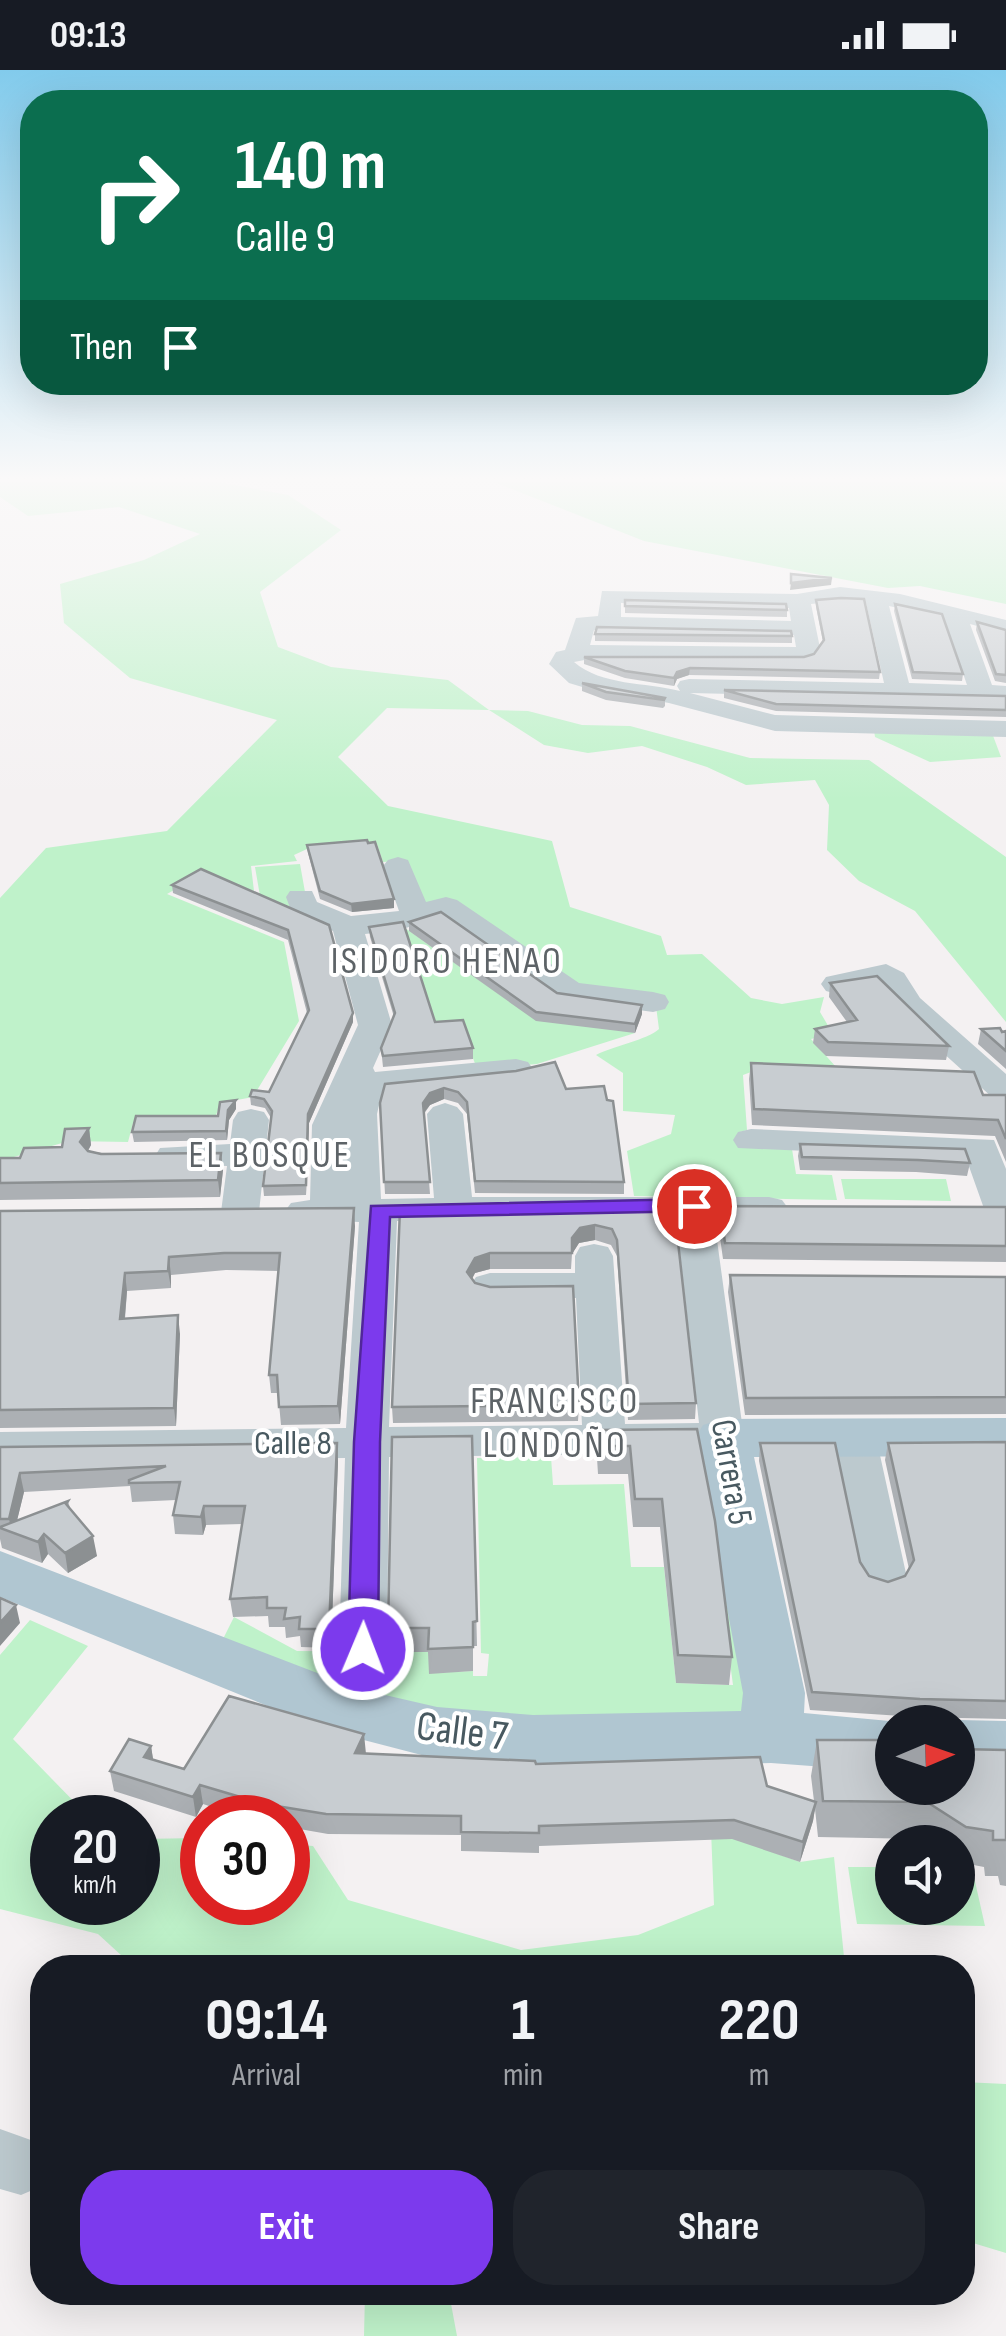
<!DOCTYPE html>
<html lang="en">
<head>
<meta charset="utf-8">
<style>
	:root { --surface:#171b24; --page:#20242c; --text:#f1f3f6; --muted:#9ea1a6; --accent:#7c3aed }
	body { margin:0; font-family:"Sofia Sans Condensed",sans-serif; background:var(--page); color:var(--text); height:100vh; display:flex; flex-direction:column; font-size:38px; white-space:nowrap }
	* { box-sizing:border-box; margin:0 }
	p { font-size:32px; color:var(--muted) }
	.icon { flex:none; width:55px; height:55px; fill:none; stroke:currentColor; stroke-width:2; stroke-linecap:round; stroke-linejoin:round }
	.map { position:relative; flex:1; overflow:hidden }
	.details { position:absolute; left:30px; top:1885px; width:945px; height:350px; display:flex; flex-direction:column; background:var(--surface); border-radius:40px; box-shadow:0 10px 40px #0002 }
	.details>* { flex:none }
	.hud { position:absolute; left:20px; top:20px; width:968px; height:305px; border-radius:40px; box-shadow:0 10px 40px #0002; background:#0b6e4f; color:#fff; overflow:hidden }
	.needle { width:65px; rotate:88deg }
	.buttons { position:absolute; left:875px; top:1635px; display:grid; gap:20px }
	.buttons a { display:grid; place-items:center; width:100px; height:100px; border-radius:50%; background:var(--surface); box-shadow:0 10px 40px #0002; font-size:50px }
	.speed { position:absolute; left:30px; top:1725px; display:flex; gap:20px; font-size:50px; font-weight:700; text-align:center }
	.speed>* { display:grid; place-content:center; width:130px; height:130px; border-radius:50%; background:var(--surface); box-shadow:0 10px 40px #0002; line-height:1 }
	.speed small { font-size:25px; font-weight:400 }
	.speed .limit { border:15px solid #d22; background:#fff; color:#111 }
	.pin { position:absolute; display:grid; place-items:center; width:85px; height:85px; color:#fff; margin:-42px; border:5px solid #fff; border-radius:50%; box-shadow:0 2px 10px #0007 }
	.me { position:absolute; width:110px; margin:-55px; rotate:1deg; stroke-linejoin:round; filter:drop-shadow(0 0 8px #0008) }
	.turn { display:flex; align-items:center; gap:35px; height:210px; padding:0 50px; font-size:45px }
	.turn .icon { width:130px; height:130px; stroke-width:2.5 }
	.turn b { display:block; font-size:70px; line-height:85px }
	.then { display:flex; align-items:center; height:95px; padding:0 50px; background:#0003; gap:20px; font-size:38px }
	.eta { display:flex; justify-content:space-evenly; align-items:center; height:170px; text-align:center }
	.eta b { font-size:60px; font-weight:700; line-height:70px }
	.button { display:flex; gap:20px; margin-top:auto; padding:20px 50px }
	.button a { flex:1; height:115px; border-radius:40px; background:var(--accent); color:#fff; font-size:40px; font-weight:700; line-height:115px; text-align:center }
	.button a+a { background:var(--page); color:var(--text) }
	.status { display:flex; justify-content:space-between; align-items:center; height:70px; padding:0 50px; background:var(--surface); direction:ltr }
	.status svg { height:28px; fill:currentColor }
	.map>svg:first-child { display:block }
</style>
</head>
<body>
<div class="status"><b>09:13</b><svg viewBox="0 0 49 12"><path d="M0 12V9h3v3zM5 12V6h3v6zM10 12V3h3v9zM15 12V0h3v12zM26 1h20v11H26zM47 4h2v5h-2z"/></svg></div>
<div class="map">
<svg width="1006" height="2266" viewBox="0 0 1006 2266">
	<rect width="100%" height="100%" fill="#f4f1f2"/>
	<path fill="#bff2ca" d="M0,412h218l70,13 53,35 -81,62 18,55 53,20 117,13 41,30 39,1 54,14 48,1 120,32 119,2 137,97v165l-91,-111 -56,-30 -32,-31 2,-45 -14,-25 -69,5 -39,-18 -65,-21 -54,7 -44,-8 -55,-35 -102,-2 -49,49 50,49 164,35 18,66 91,29 6,19 35,-1 49,44 31,6 42,-7 -4,15 13,22 -22,5 25,28 -86,-4 1,9 -8,3 4,55 -7,2 52,17 4,25 36,1 5,25 -203,-4 -7,-45 44,-17 4,-19 -52,-4v-38l-27,-18c17,-9 51,-15 63,-26l-3,-23 -75,-19 -155,-81 -27,-45 -16,1 -6,-18 -57,-1 -26,12 3,6 -46,5 3,25 -50,-18 -37,21 117,48 15,79 -46,76 -32,6 -8,19 -80,1 -5,19 -59,-1 -69,20v-263l46,-50 121,-17 110,-111 -147,-42 -66,-55 -4,-39 84,-24 56,-26 -81,-27 -91,9 -28,-19z
		M494,412h512v122l-86,-18 -32,2 -244,-47z
		M874,660l118,3 9,24 -71,5 -55,-25z
		M300,794l5,28 -12,18 -33,-14 -5,-29z
		M405,858l121,85 32,-12 77,32 -98,31 -60,5 -14,-38 -27,3z
		M841,1109h105l5,22 -106,-2z
		M551,1387l2,28 71,-1 7,83h33l12,116 57,2 -30,-227 35,127 7,124 -20,10 -193,3 -109,-11 -203,-66 14,-28 63,34 132,1v21l44,-2v5h14l2,-22 -8,-1 -4,-195z
		M30,1550l58,26 -75,93 76,78 -37,1v84h86v-63l64,-1v64h86v-58l25,2 35,54 173,50 117,-15 76,-30 -3,-75 89,32 34,-5 11,110h-711l-36,-33 -98,-25v-254z
		M848,1797h44v41h66v-40h14l13,58 -128,-2z
		M963,2012l43,2v169l-43,-13z
		M365,2223h84l8,43h-93z"/>
	<g fill="none" stroke-linecap="round" stroke-linejoin="round">
		<path fill="#bcc9ce" fill-rule="evenodd" d="M840,517l60,7 106,26v14l-36,-10 22,61 14,1v14l-316,-7 85,22 231,6v16l-231,-6 -106,-28 -80,-14 -20,-6 -20,-19 7,-12 9,-2 11,-32 22,-2 4,-25 195,3zM840,531l26,2 18,80 -195,-4 -9,2 -3,5 3,5c-35,-9 -78,-5 -106,-29l16,-3 212,2 8,-2 10,-11 -9,-44zM621,533l168,5 2,13 -170,-4zM889,536l55,12 23,67 -58,-2zM594,560l200,5 2,12 -206,-2z
			M398,787l10,3 18,42 20,-5 11,3 122,83 74,9 12,3 4,7 -4,7 -12,3 -94,-13 -117,-82 -43,13 -34,4 27,91 -19,43 2,4 141,-13 12,3 5,7 -5,7 -12,3 -134,13 -5,22 4,85 53,-1 -7,-84 6,-7 12,-4 12,4 6,7 9,83h297l13,3 6,8 -6,8 -68,2 30,220 -7,11 -15,4 -333,4 -2,192 -7,13 -17,6 -17,-6 -7,-13 6,-191 -345,4v-30l346,-4 13,-206 -68,-3 -6,-8 6,-8 19,-3 2,-75 46,-100 -25,-94 -41,-18 -6,-16 4,-6h22l5,11 34,14 48,-5 -16,-45 5,-6zM676,1148l23,205 -74,1 -12,-168 -5,-9 -14,-3 -14,3 -5,9v17h-85l-14,4 -6,9 6,9 14,4 86,-1 6,127 -193,2 8,-206z
			M886,894l18,9 16,25 86,76v28l-12,-3 -95,-86 -23,-27 -39,8 -11,-3 -5,-7 5,-7z
			M251,1039l13,3 5,8 -10,92 -6,8 -13,3 -13,-3 -6,-8 6,-46 -67,-2 -5,-8 5,-8 70,-4 3,-24 5,-8z
			M751,1059l243,11 12,29v50l-19,-2 -21,-59 -228,-10 -5,-8 5,-8z
			M854,1352l15,4 7,11 31,141 -6,12 -17,6 -17,-6 -6,-12 -29,-141 7,-11z
			M0,2059l42,15v42l-21,9 -21,-6z"/>
		<path fill="#b0c6d1" fill-rule="evenodd" d="M1006,1348v38l-252,1 51,236 -1,20 96,9h-8v50l-121,-9 -238,4 -96,-8 -108,-28 -329,-134v-46l359,138 78,18 96,8 208,-4 2,-18 -48,-255 8,-13 19,-6z
			M958,1650l48,1v52l-48,-1v-50h-8z"/>
	</g>
	<path fill="#acb0b4" d="M625,530l162,10v7l-162,-4z
		M816,530l64,72 -1,7 -190,-4 -12,4 -3,7 -49,-8 -41,-14v-7h220l10,-3 9,-12 -7,-35z
		M895,534l68,70 -1,7 -50,-2 -18,-68z
		M977,552l29,8v53l-11,-2 -19,-51z
		M595,564l197,2v7l-197,-2z
		M582,613l83,15v8l-2,2 -57,-8 -24,-9z
		M724,620l282,6v21l-230,-6 -52,-13z
		M307,775l87,63 -42,4 -32,-13 -12,-46z
		M172,815l157,40 24,88v9l-44,101 -3,72 -42,1 -1,-10 8,-68 -6,-10 -14,-3 -1,-9 19,-4 38,-79 -19,-73 -115,-47z
		M409,852l148,71 85,21 -7,19 -99,-12 -127,-90z
		M369,857l66,95 38,26v11l-90,8 -2,-19 13,-31 -24,-80z
		M830,913l119,63 -3,14 -120,-4 -13,-13 2,-14 32,-7 -18,-25z
		M981,959l21,3 4,-1v38l-28,-25z
		M751,993l232,32h23v67l-11,-26 -243,-11 -3,-46z
		M385,1014l181,5 58,93v12l-149,-1 -8,-79 -9,-11 -14,-4 -14,6 -6,9 6,80h-45l-5,-91z
		M236,1039l-7,11 -2,20 -93,2 -2,-10 86,-16z
		M89,1058l2,17 -3,6 135,19 -3,27 -220,3v-42h20l42,-11z
		M800,1074l170,19 -3,13 -51,-4 -116,-2 -2,-14z
		M674,1136l22,197 -1,16 -67,1 -11,-164 -6,-11 -16,-5 -16,3 -7,11 -1,15h-81l-15,4 -3,6 107,126 -1,16 -185,2 -1,-16 8,-198z
		M720,1136l286,1v55l-283,-3 -5,-36z
		M0,1141l355,15 -15,198 -59,1 -3,-32h-7l-2,-18 10,-104 -53,-1 -55,5v13l-44,3 -2,28 55,15 -4,92 -176,2z
		M730,1205l276,2v137l-261,1 -17,-123z
		M697,1359l35,228 -3,28 -53,-2 -16,-156h-27l-5,-53h-30l-1,-16 1,-28z
		M472,1366l5,210h-4v25l-44,3 -1,-22h-38l-2,-24z
		M1006,1372v277l-89,-2 -107,-7 -51,-249 1,-18 100,119 9,14 19,6 17,-6 4,-7 -24,-109 3,-17z
		M337,1373l1,19 -7,186 -30,-1 -1,-11 -14,2 -1,-11h-16l-1,-11 -35,1 -3,-18 12,-75 -36,1 -3,10 -28,-1 -2,-19 3,-15 -44,2 -2,-16 -106,6 -7,28 51,-19 2,7 27,48 -29,17 -20,-19 -6,9 -40,-15 -2,-9v-92z
		M817,1670l75,48 114,-38v136l-6,-1 -2,-9h-13l-1,-9 -26,-5v-20h-32l-6,-3 -102,-2 -3,-28 -2,12 -13,41 -68,-23 -193,7v7l-78,-2v-16l-133,-1 -40,-7v-9h-42l-43,-14 -7,13 -82,-26 -4,-20 41,-25 2,14 31,9 182,-15 170,10 231,22 47,15 -3,-25z"/>
	<path fill="#8c9092" d="M832,508l-1,7 -41,5 1,-7z
		M690,598l-1,7 -12,4 -3,7v-8l3,-6z
		M394,829v9l-42,4 -1,-8z
		M642,935v9l-7,19v-9z
		M353,943v9l-44,101 -3,72 2,-81z
		M444,1018v11l-14,6 -7,9v-11l7,-10z
		M236,1030v9l-7,11 -2,20 -1,-9 2,-21z
		M89,1058l2,17 -8,14 -3,-17z
		M221,1083l2,17 -3,27 -2,-17z
		M354,1138l1,18 -15,198 -2,-18z
		M595,1155v15l-16,3 -7,11v-16l8,-10z
		M490,1183v16l-15,4 -8,15v-16l8,-14z
		M169,1187l2,18v13l-3,-17z
		M125,1203l2,18 -4,47 -3,-19z
		M178,1245l2,19 -4,92 -2,-18z
		M337,1373l1,19 -7,186 -2,-19z
		M20,1403l4,19 -10,41h-2l-3,-14z
		M204,1436l2,19 -3,10 -2,-18z
		M44,1464l4,20 -6,9 -4,-21z
		M93,1466l4,20 -29,17 -3,-20z
		M16,1535l4,18 -20,23v-23z
		M364,1664l2,20 -11,-1z
		M151,1676l3,19 -10,-8z
		M200,1715l3,19 -7,13 -3,-20z
		M816,1732l-3,19 -13,41 3,-20z"/>
	<path fill="#c8cdd1" stroke="#8c9092" stroke-width="2.5" d="M791,504l41,4 -41,5z
		M841,528l23,1 16,73 -190,-4 -13,4 -3,6 -49,-7 -41,-14h220l10,-3 10,-14 -8,-40z
		M625,530l161,4 1,6 -162,-4z
		M895,534l47,10 21,60 -50,-2z
		M977,552l29,8v45l-10,-1z
		M597,557l194,4 1,5 -197,-2z
		M582,613l83,15 -1,2 -58,-8z
		M724,620l282,6v14l-230,-6z
		M367,770l1,3 7,-1 19,57 -43,5 -31,-13 -13,-46z
		M201,799l128,56 24,88 -45,101 -2,71 -43,1 9,-75 -8,-12 -14,-3 2,-6 17,2 40,-82 -21,-80 -116,-45z
		M441,842l116,81 85,12 -7,19 -99,-12 -127,-90z
		M403,852l32,100 28,-2 10,28 -90,8 -2,-8 14,-35 -26,-86z
		M877,906l72,70 -121,-4 -13,-13 42,-9 -27,-37z
		M1000,958l2,4 4,-1v20l-25,-22z
		M555,992l11,27 38,-3 3,14 6,1 11,81 -149,-1 -8,-79 -9,-10 -14,-4 -14,5 -7,10 7,79h-46l-4,-79 5,-19 131,-13z
		M751,993l223,9 9,23h23v44l-8,-19 -244,-11z
		M236,1030l-8,10 -2,21 -94,1 4,-16h82l2,-14z
		M89,1058l-9,14 8,9 13,3 120,-1 -3,27 -218,3v-25h20l4,-10 38,-1 3,-18z
		M800,1074l165,5 5,14 -52,-3 -116,-3z
		M674,1136l22,197 -67,1 -12,-164 -5,-11 -17,-4 -15,3 -8,10v15h-82l-15,5 -8,14 8,11 15,4 83,-1 6,119 -187,2 8,-198z
		M720,1136l286,1v39l-281,-3z
		M354,1138l-16,198 -59,1 -2,-32h-8l11,-122h-56l-55,4 -1,14 -43,2 -5,46 58,-4 -4,93 -174,2v-199z
		M730,1205l276,2v120l-260,1z
		M697,1359l18,92 17,136 -54,-2 -16,-156h-27l-5,-53h-31l-1,-16z
		M472,1366l5,185 -4,1v25l-45,2 1,-21h-41l4,-191z
		M1006,1372v259l-86,-2 -108,-7 -52,-249h75l25,119 9,14 19,6 17,-6 9,-16 -26,-117z
		M337,1373l-8,186h-30l1,-12 -16,2 2,-11h-19v-11l-37,2 15,-93h-41l-3,11 -28,-2 7,-33 -51,1v-3l37,-14 -146,7 -11,46h-9v-72z
		M68,1431l-2,3 27,32 -28,17 -21,-19 -6,8 -38,-14v-1z
		M0,1528l16,7 -16,18z
		M229,1626l135,38 -9,19 180,8 1,3 224,-7 7,29 49,16 -13,40 -69,-22 -195,6v7l-78,-1v-16l-135,-2 -62,-10 -64,-19 -7,12 -83,-26 19,-32 22,7 -7,11 40,12z
		M817,1670h75v48h66v-39l48,1v90h-13v-9l-27,-4 -39,-25 -104,-1z"/>
	<linearGradient id="sky" x2="0" y2="1"><stop stop-color="#82cbec"/><stop offset="0.56" stop-color="#faf9f9"/><stop offset="1" stop-color="#faf9f9" stop-opacity="0"/></linearGradient>
	<rect width="1006" height="730" fill="url(#sky)"/>
	<path fill="#7c3aed" stroke="#51269a" stroke-width="2.5" d="M694,1129l11,7 -3,5 -312,6 -10,225 -2,207 -5,8 -10,3 -10,-3 -5,-8 6,-207 17,-236z"/>
	<g text-anchor="middle" dominant-baseline="central" stroke-width="8" stroke-linejoin="round" paint-order="stroke">
		<g font-size="35" fill="#485960" stroke="#fff">
			<text x="293" y="1373">Calle 8</text>
			<text transform="translate(731 1402) rotate(80)">Carrera 5</text>
		</g>
		<g font-size="38" letter-spacing="2.5" fill="#5d6367" stroke="#fff">
			<text x="447" y="891">ISIDORO HENAO</text>
			<text x="270" y="1085">EL BOSQUE</text>
			<text x="555" y="1331">FRANCISCO<tspan x="555" dy="44">LONDOÑO</tspan></text>
		</g>
		<g font-size="42" fill="#485960" stroke="#fff">
			<text transform="translate(462 1662) rotate(7)">Calle 7</text>
		</g>
	</g>
</svg>
<div class="buttons">
<a><svg class="needle" viewBox="-14 -14 28 28"><path d="M0-13l5 13h-10z" fill="#e53935"/><path d="M0 13l5-13h-10z" fill="#9ea1a6"/></svg></a>
<a><svg class="icon" aria-label="sound" viewBox="0 0 24 24"><path d="M4 9h4l5-4v14l-5-4H4zM17 9q2 3 0 6"/></svg></a>
</div>
<div class="speed"><div>20<small>km/h</small></div><div class="limit">30</div></div>
<div class="pin" style="left:694px;top:1136px;background:#d93025"><svg class="icon" aria-label="arrive" viewBox="0 0 24 24"><path d="M6 21V4h12l-3 4 3 4H6"/></svg></div>
<svg class="me" style="left:363px;top:1579px" viewBox="-20 -20 40 40"><circle r="17" fill="#7c3aed" stroke="#fff" stroke-width="3"/><path d="M0-11L8 9 0 5-8 9z" fill="#fff"/></svg>
<div class="hud">
<div class="turn"><svg class="icon" aria-label="right" viewBox="0 0 24 24"><path d="M7 20v-9h11M14 6l5 5-5 5"/></svg><div><b>140 m</b>Calle 9</div></div>
<div class="then">Then<svg class="icon" aria-label="arrive" viewBox="0 0 24 24"><path d="M6 21V4h12l-3 4 3 4H6"/></svg></div>
</div>
<section class="details">
<div class="eta">
<div><b>09:14</b><p>Arrival</p></div>
<div><b>1</b><p>min</p></div>
<div><b>220</b><p>m</p></div>
</div>
<div class="button"><a>Exit</a><a>Share</a></div>
</section>
</div>
</body>
</html>
